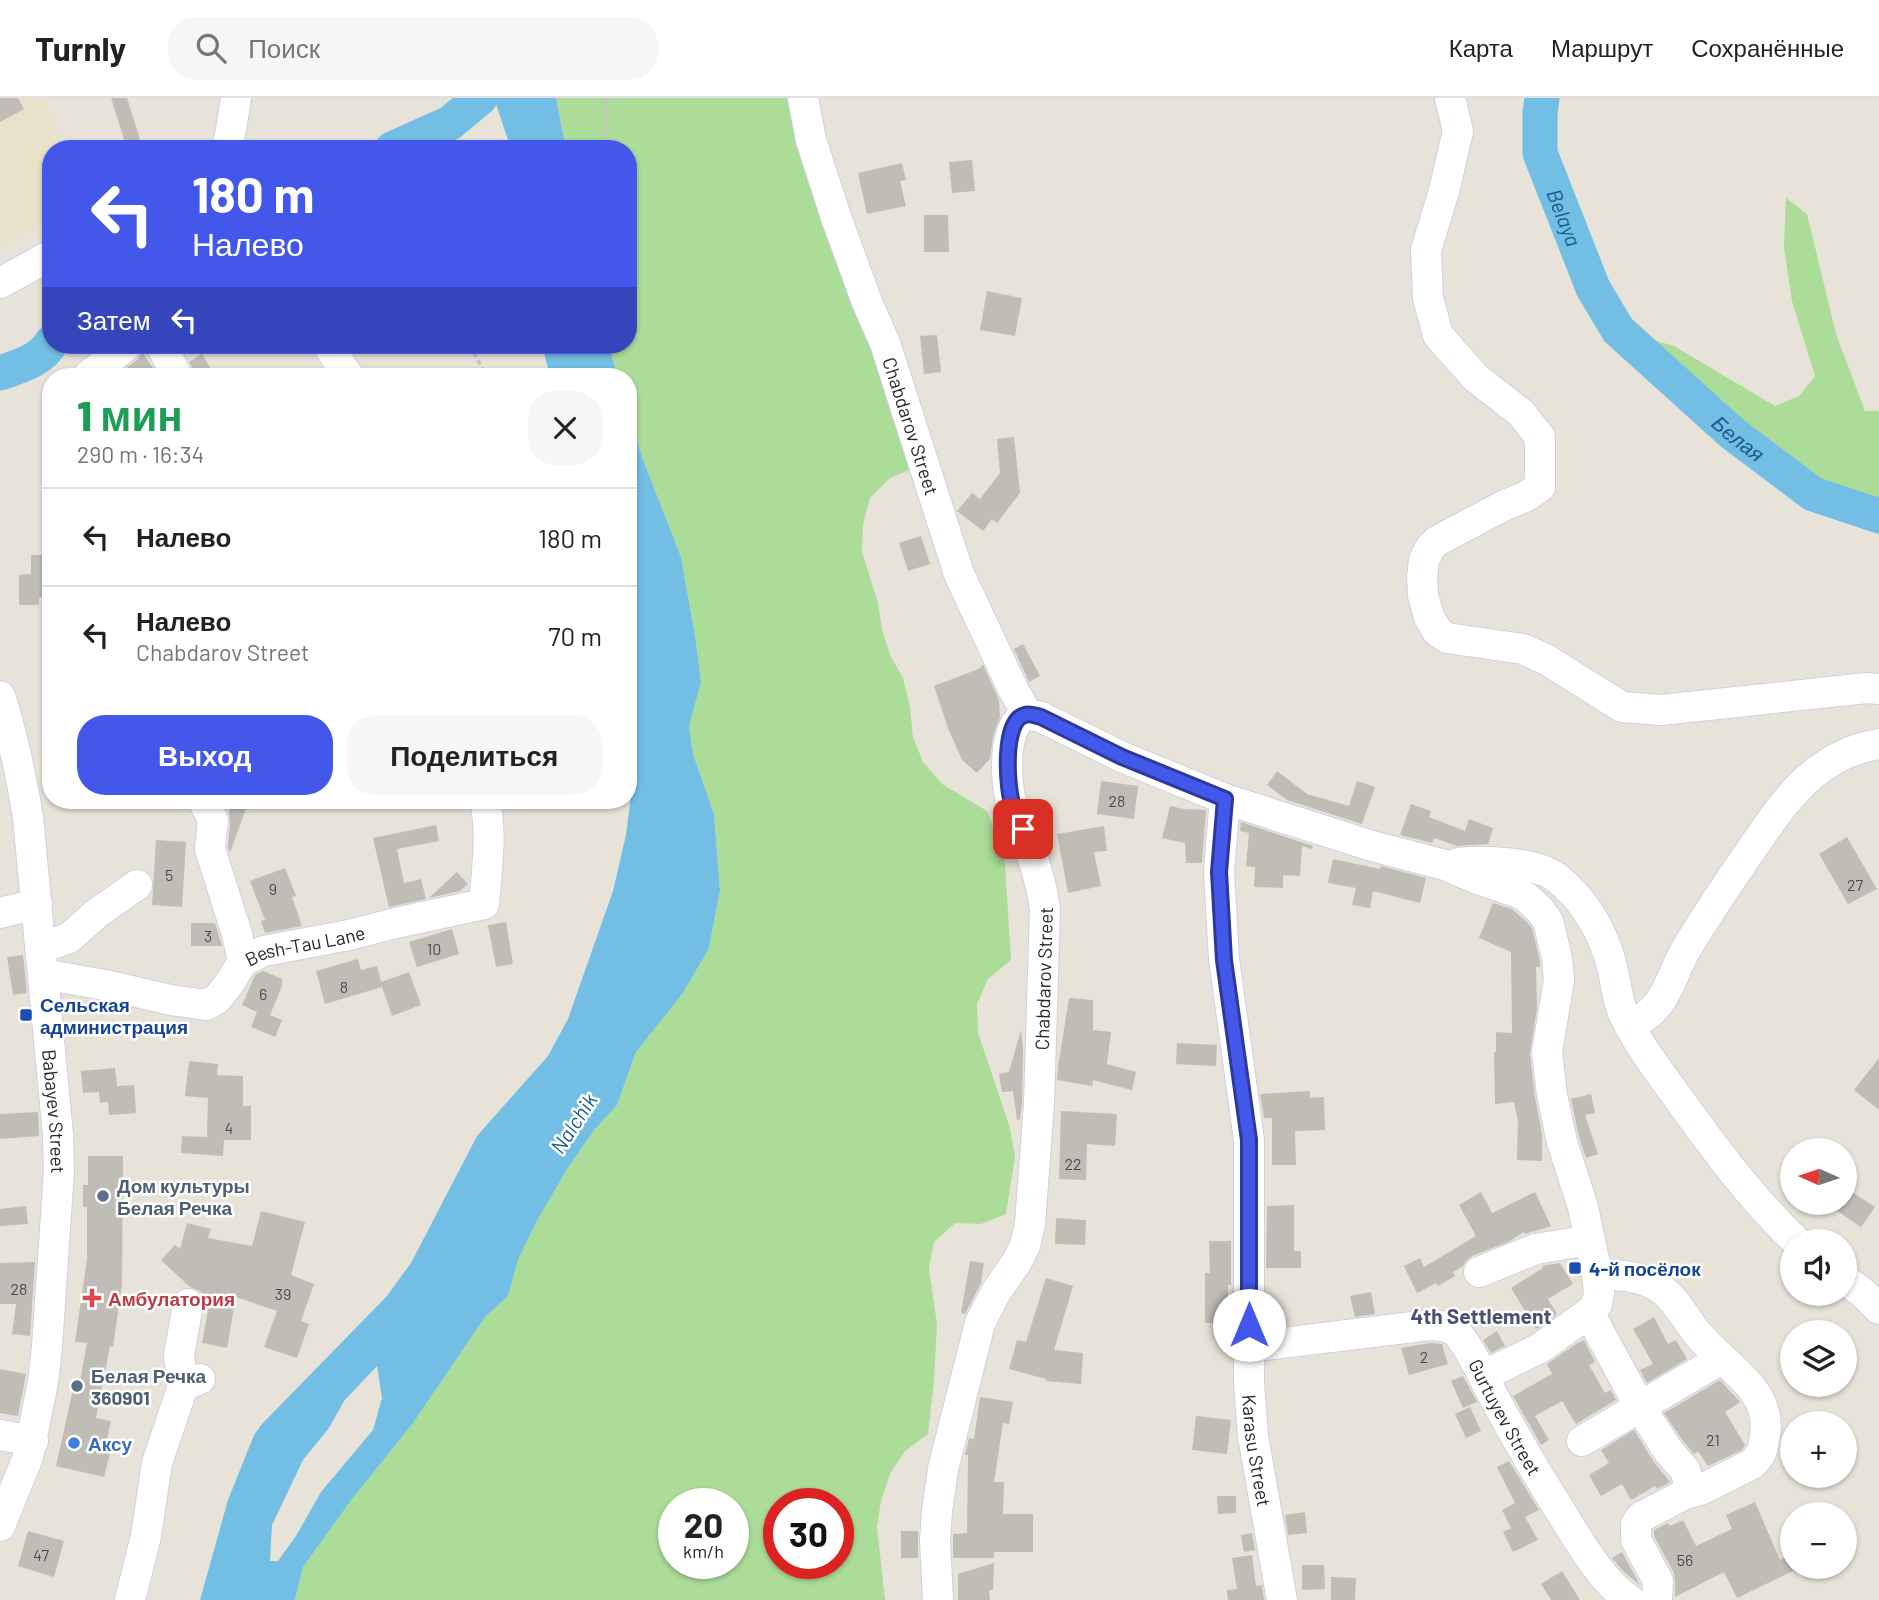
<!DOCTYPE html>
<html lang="ru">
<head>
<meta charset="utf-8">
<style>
	:root { --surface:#fff; --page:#f6f6f6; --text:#222; --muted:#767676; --line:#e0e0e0; --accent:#4358eb }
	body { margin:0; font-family:Barlow,sans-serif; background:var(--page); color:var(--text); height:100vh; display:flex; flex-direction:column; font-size:26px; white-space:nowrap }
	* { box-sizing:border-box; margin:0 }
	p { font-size:23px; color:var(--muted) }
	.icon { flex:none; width:38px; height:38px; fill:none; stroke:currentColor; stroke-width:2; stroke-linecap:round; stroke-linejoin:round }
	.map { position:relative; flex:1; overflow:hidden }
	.drawer { position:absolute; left:42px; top:270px; width:595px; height:441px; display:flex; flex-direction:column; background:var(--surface); border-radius:28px; box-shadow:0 2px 5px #0004 }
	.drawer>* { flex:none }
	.hud { position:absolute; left:42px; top:42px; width:595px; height:214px; border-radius:28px; box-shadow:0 2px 5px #0004; background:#4358eb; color:#fff; overflow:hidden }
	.needle { width:46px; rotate:273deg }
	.fabs { position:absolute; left:1780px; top:1040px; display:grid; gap:14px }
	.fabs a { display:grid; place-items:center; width:77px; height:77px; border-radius:50%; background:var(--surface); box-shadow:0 2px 5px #0004; font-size:35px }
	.speed { position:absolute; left:658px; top:1390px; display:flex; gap:14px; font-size:35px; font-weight:700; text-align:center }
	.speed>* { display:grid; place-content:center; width:91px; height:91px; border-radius:50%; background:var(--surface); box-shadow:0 2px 5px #0004; line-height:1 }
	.speed small { font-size:18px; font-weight:400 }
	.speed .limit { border:10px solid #d22; background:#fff; color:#111 }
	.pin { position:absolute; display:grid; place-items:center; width:60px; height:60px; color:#fff; margin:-30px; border-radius:14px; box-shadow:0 4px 10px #0006 }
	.me { position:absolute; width:77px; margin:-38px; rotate:0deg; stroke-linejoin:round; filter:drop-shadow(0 0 5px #0008) }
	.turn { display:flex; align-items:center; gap:24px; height:147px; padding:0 35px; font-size:32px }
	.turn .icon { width:91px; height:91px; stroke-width:2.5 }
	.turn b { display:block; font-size:49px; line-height:60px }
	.then { display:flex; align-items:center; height:66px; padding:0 35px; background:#0003; gap:14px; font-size:26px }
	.round { display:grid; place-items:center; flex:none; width:74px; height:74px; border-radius:28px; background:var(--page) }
	.overview { display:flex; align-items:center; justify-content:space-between; height:119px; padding:0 35px }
	h1 { font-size:42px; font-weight:800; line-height:52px; color:#1e9e55 }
	.primary-button { display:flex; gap:14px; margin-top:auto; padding:14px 35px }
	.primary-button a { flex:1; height:80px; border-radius:28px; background:var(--accent); color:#fff; font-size:28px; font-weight:800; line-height:80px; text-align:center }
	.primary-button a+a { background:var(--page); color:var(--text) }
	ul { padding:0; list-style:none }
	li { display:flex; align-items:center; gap:21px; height:98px; padding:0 35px; border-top:2px solid var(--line) }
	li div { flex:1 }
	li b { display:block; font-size:26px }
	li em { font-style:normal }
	header { display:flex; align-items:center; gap:42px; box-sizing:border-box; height:98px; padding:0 35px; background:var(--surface); border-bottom:2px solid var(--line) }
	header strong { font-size:33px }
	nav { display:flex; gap:38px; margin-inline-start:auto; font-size:24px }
	.search { width:490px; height:63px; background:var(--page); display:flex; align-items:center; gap:18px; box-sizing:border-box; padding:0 24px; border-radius:28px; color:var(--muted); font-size:26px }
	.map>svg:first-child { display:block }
</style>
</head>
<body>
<header>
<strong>Turnly</strong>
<div class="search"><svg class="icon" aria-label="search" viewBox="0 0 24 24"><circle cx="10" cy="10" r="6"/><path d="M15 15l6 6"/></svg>Поиск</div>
<nav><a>Карта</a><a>Маршрут</a><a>Сохранённые</a></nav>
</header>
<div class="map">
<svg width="1879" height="1502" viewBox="0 0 1879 1502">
	<rect width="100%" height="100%" fill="#e8e3d9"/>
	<path fill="#e9e1c9" d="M0,0h45l20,51h-14v70l-51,28z"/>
	<path fill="#abdc98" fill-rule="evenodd" d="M556,0h247l120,366 -33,14 -20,20 -7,26 -1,28 16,51 4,26 8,26 13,23 7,29 3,30 10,25 19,22 45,27 11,29 7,25 6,95 -23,19 -11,25 1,29 32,95 5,28 -9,58 -25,10 -26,-1 -21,19 -5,26 8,56 -3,57 -6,53 -23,17 -15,23 -9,27 -4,26 8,73h-590l8,-33 49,-68 61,-76 72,-106 23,-21 10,-36 20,-41 29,-50 28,-40 22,-24 19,-53 47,-59 26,-45 11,-58 -6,-76 -21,-60 -4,-28 12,-44 -6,-47 -14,-78 -39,-100 -14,-44v-37h-11l-8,-31h19v-196h-62zM674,1405h59v60h-59zM779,1405h59v60h-59z
		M1786,100l21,16 29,120 29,77h14v105l-66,-22 -81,-61 -114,-103 56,16 101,60 24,-10 16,-20 -23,-75 -8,-53z"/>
	<path fill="#72bee4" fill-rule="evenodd" d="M494,0h62l10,51h-55z
		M542,247h67l8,31h-67z
		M628,315l14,44 39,100 14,78 6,47 -12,44 4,28 21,60 6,76 -11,58 -26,45 -47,59 -19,53 -22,24 -28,40 -29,50 -20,41 -10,36 -23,21 -72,106 -61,76 -49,68 -8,33h-95l28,-100 26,-65 8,-11 125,-128 24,-33 66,-127 71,-80 20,-37 45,-128 13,-56 10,-79 -2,-73 -6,-25zM377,1268l5,32 -9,32 -52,62 -25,44 -18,25h-8l2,-36 31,-65 26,-32 15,-27z"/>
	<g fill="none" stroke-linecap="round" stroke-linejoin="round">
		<g stroke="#72bee4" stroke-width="35">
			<path id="s1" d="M1542,0l-2,15v40l53,135 25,42 114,103 81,61 66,22"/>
			<path d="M392,51l58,-26 30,-25"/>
			<path d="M0,275c17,-6 42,-13 51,-30"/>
		</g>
	</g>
	<path fill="#c0bcb6" d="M0,0h18l6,11 -24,13z
		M111,0h16l16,51h-16z
		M972,62l3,31 -23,2 -3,-31z
		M902,65l4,17 -6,1 6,25 -39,8 -9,-41z
		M924,117h24l1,37h-25z
		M987,193l35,7 -7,38 -35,-6z
		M937,237l4,37 -17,2 -4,-38z
		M142,255l12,16 -10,7h-28l22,-17z
		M202,256l13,22h-18l-8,-14z
		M1014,339l6,56 -23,30 -5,-4 -9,12 -26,-20 15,-18 8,6 20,-26 -3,-34z
		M921,438l9,28 -22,7 -9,-28z
		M31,457h20v42h-12v8h-20v-30l12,-1z
		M1023,546l17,32 -11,6 -15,-33z
		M983,567l16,35 1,17 -7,19 -3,23 -13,14 -15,-13 -14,-32 -14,-42 47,-18 -1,-1z
		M1277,673l30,23 42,12 8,-25 18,6 -13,37 -75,-24 -20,-15z
		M1101,683l37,5 -4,33 -37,-5z
		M233,702h16l-19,53 -2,-6 2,-25 -1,-10z
		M1411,706l20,7 -2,6 36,14 4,-12 24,9 -5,16 -31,2 -23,-8 -2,5 -32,-8z
		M1170,708l14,3 22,1 -4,53h-16l-1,-20 -23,-5z
		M1241,724l72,24 -1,3 -10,-3 -2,30 -17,-1v13l-29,-1 1,-20 -9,-1 3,-33 -9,-2z
		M436,727l3,16 -42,8 7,34 17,-4 5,20 -37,8 -16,-69z
		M1104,728l3,25 -13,1 7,34 -33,7 -11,-59z
		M1847,739l30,52 -29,15 -29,-50z
		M156,742l30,2 -4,65 -30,-2z
		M1333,761l47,10 1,-3 45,12 -6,25 -47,-12 -3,17 -18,-3 4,-17 -28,-5z
		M285,770l11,28 -4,1 10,29 -37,7 -4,-12 4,-1 -15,-39z
		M457,774l11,12 -8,7 -31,7z
		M1493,805l19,6 15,13 5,6 8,33v6h-4l1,41 -7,46 5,43 7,37v27l-25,-1 1,-39 -4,-19 -19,2 -1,-52h2v-20l16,1 -1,-81 -32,-14z
		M506,824l7,42 -17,3 -8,-42z
		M191,825h24l7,23h-31z
		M452,831l7,25 -42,13 -8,-25z
		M23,857l4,38 -14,2 -6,-38z
		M358,861l3,11 16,-4 4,16 28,-10 12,33 -29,11 -10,-29 -57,17 -9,-33z
		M263,873l19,8v7l-12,29 12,5 -7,17 -24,-10 6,-15 -15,-7 13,-30z
		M1069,900l24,2v30l18,2 -4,32 29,8 -4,18 -39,-10 -1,6 -35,-6 1,-13z
		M1021,932l2,19 -1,54 -2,16 -3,1 -4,-29 -11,1 -3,-18 10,-2z
		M1177,945l40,2 -1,21 -40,-2z
		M1879,960v52l-25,-20z
		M189,963l29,3 -1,11 26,1v30h8v34h-27l-1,16 -42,-3 1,-17 25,1 1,-39 -23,-2z
		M115,970l2,18 17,-1 2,28 -27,2 -1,-13 -8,1 -1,-11 -16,1 -2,-22z
		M1310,993v7l14,-1 1,33 -30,1 1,34h-24v-47h-8l-4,-24z
		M1591,996l4,19 -10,2 13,39 -12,4 -7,-21 -8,-38z
		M1061,1013l56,3 -2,32 -28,-2 -1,36 -27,-1z
		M38,1014l1,24 -39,3v-25z
		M88,1058h35l-1,128 -9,63 -3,-1 -14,72 15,3 -6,27 6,2 -7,27 -48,-11 19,-86 5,1 7,-38 -12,-1 12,-83v-52h-4v-22h5z
		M1844,1089l31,20 -14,20 -37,-25h20z
		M1481,1094l11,21 43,-21 16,34 -26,8 -1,-2 -16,10 -36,14 -6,5 -3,5 -10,6 2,4 -17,10 -2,-3 -19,10 -13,-27 16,-8 4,9 52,-31 -17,-31z
		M1294,1107v46h7v17h-35l1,-62z
		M26,1108l2,18 -28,2v-17z
		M261,1113l44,11 -14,53 23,9 -13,37 8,3 -12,34 -33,-11 13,-36 -41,-14 -9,51 -25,-5 7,-38 -9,-14 -10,-4 -29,-27 14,-15 5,4 7,-26 24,6 -3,9 44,8z
		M1056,1120l30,2 -1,25 -30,-1z
		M1209,1143h22v44h-3v38h-23v-50h5z
		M970,1163l14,2 -3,20 -16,31 -4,-1z
		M35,1164l-5,74 -18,-2 4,-30h-16v-41z
		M1560,1165l13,21 -25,15 9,15 -21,15 -25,-41 32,-20 -1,-2z
		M1046,1180l27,8 -19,64 29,3 -2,31 -35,-3v-2l-37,-10 8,-29 9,2z
		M1371,1194l4,22 -20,3 -5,-21z
		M1654,1219l14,27 8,-4 11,19 -40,24 -7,-13 13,-6 -20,-35z
		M1497,1233l8,15 -14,7 -8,-13z
		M1584,1242l11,22 -6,3 16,28 6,-3 5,10 -40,24 -14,-23 -27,15 14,24 -8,5 -28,-49 39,-22 -5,-10 29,-20z
		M1430,1245l12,1 6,20 -39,11 -8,-27z
		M0,1271l26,5 -8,42 -18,-3z
		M1463,1278l14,26 -14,6 -12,-27z
		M1720,1282l20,22 -15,10 20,33 -3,5 -34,16 -10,-15 -4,3 -11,-13 -19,-28z
		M980,1299l33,5 -4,22 -6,-1 -9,59h10l-1,32h30v38h-39v6h-41v-24l14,-1 1,-78h-3l4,-17 5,1z
		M1470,1309l11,24 -15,7 -11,-24z
		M1196,1318l35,4 -4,34 -35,-4z
		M1634,1332l20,32 16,20 -13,7 -2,-3 -24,14 -9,-16 -21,12 -12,-21 20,-12 -8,-13z
		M1509,1363l30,49 -14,7 13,23 -25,12 -10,-20 8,-4 -9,-18 13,-7 -18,-36z
		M1217,1398h19v17l-18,1z
		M1755,1404l25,58 6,-3 7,14 -56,27 -13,-26 -49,25v-15l-1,-9 -20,-37v-6l14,-7 2,3 13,-6 13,26 36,-17 -6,-14z
		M1305,1414l2,21 -19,2 -3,-20z
		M28,1433l36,10 -10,36 -36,-11z
		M901,1433h17v27h-17z
		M1252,1435l3,17 -11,2 -3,-17z
		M1622,1454l18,33 -16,-13 -12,-14z
		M1252,1457l4,31 6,-1 2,15h-36l-1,-10 10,-1 -5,-31z
		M994,1465l-1,27h-4l1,10h-32v-26z
		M1302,1467h22l1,24 -23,1z
		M1562,1473l18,29h-29l-10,-16z
		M1331,1479l25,1 -1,22h-24z"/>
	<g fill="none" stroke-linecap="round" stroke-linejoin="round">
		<defs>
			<g id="minor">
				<path id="s2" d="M803,0l8,42 26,80 30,82 18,41 74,231 54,115 14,25"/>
				<path d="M1450,0l8,33 -14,60 -18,59 2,48 10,37 38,43 45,35 19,24v50l-15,10 -20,8 -68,36 -7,7 -6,12 -2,17 1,18 6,22 8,14 10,7 76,11 24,11 75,47 39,3 206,-22 12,1"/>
				<path d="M227,51l4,-19 5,-32"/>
				<path d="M0,185l51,-28"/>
				<path d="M161,247l16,31"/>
				<path d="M328,247l20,31"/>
				<path d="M88,278l39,-31"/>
				<path id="s3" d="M0,598c13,40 21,79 28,121l30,318 1,36 -12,176 -4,35 -15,75 -28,69"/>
				<path d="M1027,616l14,3 81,40 103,42 147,47 73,19 30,13 44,15 7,4 14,13 8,11 9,37 2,22 -12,72 5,43 10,47 21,65 14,67 2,18 -2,12 -8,9 -49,35 -57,28"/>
				<path id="s4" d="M1225,701l-6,72 5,88 25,181v243l4,53 29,164"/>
				<path d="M203,702l10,20 -3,29 27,85 6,27"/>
				<path d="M1459,765c25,-3 77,-1 98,15 27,21 47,55 55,89 4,15 5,32 11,46 15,32 38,61 58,89 36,50 71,97 115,139"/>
				<path d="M0,815l37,-9"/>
				<path d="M40,850l29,-10 27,-24 41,-29"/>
				<path id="s5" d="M43,876l67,12 61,14 35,5 11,-6 12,-15 14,-23 21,-10 85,-16 51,-13 84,-18c3,-34 8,-71 1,-104"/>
				<path d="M1630,926c36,-13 38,-42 55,-73 17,-29 36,-57 55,-85 37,-53 69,-111 139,-122"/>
				<path d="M1479,1174l57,-23 54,-9"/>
				<path d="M1597,1176c22,1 39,1 58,11 19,10 29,32 42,48 26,33 76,55 68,103 -1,12 -4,20 -13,28l-52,26 -15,4 -44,23 -5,7v16l22,41 -1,19"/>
				<path d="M1844,1181l19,14 16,16"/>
				<path d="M1589,1215l51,94 29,45 16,18 7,21"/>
				<path id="s6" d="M1249,1249l181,-22c9,1 19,1 26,7 12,12 27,44 35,60 23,43 47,84 73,125 16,26 40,67 66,83"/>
				<path d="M183,1288l-4,-30 9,-52"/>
				<path d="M0,1337l33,6"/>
				<path d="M1582,1343l139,-82"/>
				<path d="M130,1502l16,-64 11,-73 26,-77 17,-7"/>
				<path id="s7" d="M938,1502l-3,-59 2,-30 6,-42 37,-146 16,-31 20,-29 9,-17 5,-22 9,-120 6,-194c-3,-27 -12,-54 -22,-79 -3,-9 -8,-17 -11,-26 -7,-22 -10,-81 15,-91"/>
			</g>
		</defs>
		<use href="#minor" stroke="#ced0df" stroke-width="32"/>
		<path stroke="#c3c3c3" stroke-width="3.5" stroke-dasharray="5 3.5" stroke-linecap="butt" d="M607,0l-1,24 1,27
			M470,247l16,31"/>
		<use href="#minor" stroke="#fff" stroke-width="30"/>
	</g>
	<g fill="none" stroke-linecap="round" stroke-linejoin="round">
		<defs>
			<path id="route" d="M1023,731c-4,-9 -9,-17 -11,-26 -5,-17 -10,-83 13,-88 5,-2 11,1 16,2l81,40 103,42 -6,73 5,88 25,180v185"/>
		</defs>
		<use href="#route" stroke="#2c3999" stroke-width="18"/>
		<use href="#route" stroke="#4358eb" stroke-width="12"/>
	</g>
	<g fill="#1a4fb4" stroke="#fff" stroke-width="2.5">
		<rect x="19" y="910" width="14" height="14" rx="3.5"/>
		<rect x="1568" y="1163" width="14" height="14" rx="3.5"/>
	</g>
	<g fill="#5c6f8a" stroke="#fff" stroke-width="2.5">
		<circle cx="103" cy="1098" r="7"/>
		<circle cx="77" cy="1288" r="7"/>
	</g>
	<path fill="#e0444e" stroke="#fff" stroke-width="2.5" d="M88.5 1189.5h7v7h7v7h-7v7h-7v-7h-7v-7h7z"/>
	<circle fill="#3f7fe0" stroke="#fff" stroke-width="2.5" cx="74" cy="1345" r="7"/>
	<g text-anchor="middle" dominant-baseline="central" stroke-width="5" stroke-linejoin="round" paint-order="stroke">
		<g font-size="16" fill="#4d4c4b">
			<text x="1117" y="702">28</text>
			<text x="169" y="776">5</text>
			<text x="1855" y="786">27</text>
			<text x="273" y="790">9</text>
			<text x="208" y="837">3</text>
			<text x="434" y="850">10</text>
			<text x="344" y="888">8</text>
			<text x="263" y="895">6</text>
			<text x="229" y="1029">4</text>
			<text x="1073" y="1065">22</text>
			<text x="19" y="1190">28</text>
			<text x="283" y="1195">39</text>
			<text x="1424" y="1258">2</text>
			<text x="1713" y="1341">21</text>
			<text x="41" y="1456">47</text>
			<text x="1685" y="1461">56</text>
		</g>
		<g font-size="19" fill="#272727" stroke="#fff">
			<text stroke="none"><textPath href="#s2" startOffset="346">Chabdarov Street</textPath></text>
			<text stroke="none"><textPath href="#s5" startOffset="289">Besh-Tau Lane</textPath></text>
			<text stroke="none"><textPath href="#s7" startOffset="640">Chabdarov Street</textPath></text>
			<text stroke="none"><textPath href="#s3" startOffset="420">Babayev Street</textPath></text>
			<text stroke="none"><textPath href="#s6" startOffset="308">Gurtuyev Street</textPath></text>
			<text stroke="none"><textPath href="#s4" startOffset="654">Karasu Street</textPath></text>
		</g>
		<g font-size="19" font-weight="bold" fill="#164399" stroke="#fff" text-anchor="start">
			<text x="40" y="906">Сельская<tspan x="40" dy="22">администрация</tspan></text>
			<text x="1589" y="1170">4-й посёлок</text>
		</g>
		<g font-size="19" font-weight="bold" fill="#4e5e75" stroke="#fff" text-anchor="start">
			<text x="117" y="1087">Дом культуры<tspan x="117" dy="22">Белая Речка</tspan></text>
			<text x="91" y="1277">Белая Речка<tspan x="91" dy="22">360901</tspan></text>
		</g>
		<g font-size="19" font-weight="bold" fill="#be3a42" stroke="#fff" text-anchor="start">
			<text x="108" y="1200">Амбулатория</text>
		</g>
		<g font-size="19" font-weight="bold" fill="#366cbe" stroke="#fff" text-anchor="start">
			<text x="88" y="1345">Аксу</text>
		</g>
		<g font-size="21" font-style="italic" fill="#175b8a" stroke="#fff">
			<text stroke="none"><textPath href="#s1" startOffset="124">Belaya</textPath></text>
			<text stroke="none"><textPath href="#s1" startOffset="411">Белая</textPath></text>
			<text transform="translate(573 1025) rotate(-57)">Nalchik</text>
		</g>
		<g font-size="21" font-weight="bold" fill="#4b5073" stroke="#fff">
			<text x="1481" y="1217">4th Settlement</text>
		</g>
	</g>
</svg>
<div class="fabs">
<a><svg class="needle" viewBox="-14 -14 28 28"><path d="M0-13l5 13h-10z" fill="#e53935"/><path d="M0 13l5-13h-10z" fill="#767676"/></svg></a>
<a><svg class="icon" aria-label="sound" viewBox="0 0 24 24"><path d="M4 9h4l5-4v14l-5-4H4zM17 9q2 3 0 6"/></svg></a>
<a><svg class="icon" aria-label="layers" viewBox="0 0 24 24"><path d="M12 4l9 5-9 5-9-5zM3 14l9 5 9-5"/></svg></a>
<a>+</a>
<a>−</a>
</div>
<div class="speed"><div>20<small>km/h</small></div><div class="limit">30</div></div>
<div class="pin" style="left:1023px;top:731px;background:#d93025"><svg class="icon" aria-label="arrive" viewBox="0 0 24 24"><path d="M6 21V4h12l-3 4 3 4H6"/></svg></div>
<svg class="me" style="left:1249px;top:1227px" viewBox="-20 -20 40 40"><circle r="19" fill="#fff"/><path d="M0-13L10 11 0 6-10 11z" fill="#4358eb"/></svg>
<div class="hud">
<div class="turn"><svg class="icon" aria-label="left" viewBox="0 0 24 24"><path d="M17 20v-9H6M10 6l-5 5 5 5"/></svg><div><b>180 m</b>Налево</div></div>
<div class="then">Затем<svg class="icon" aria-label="left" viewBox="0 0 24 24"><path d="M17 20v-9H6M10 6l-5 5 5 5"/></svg></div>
</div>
<section class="drawer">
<div class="overview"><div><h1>1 мин</h1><p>290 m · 16:34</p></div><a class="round"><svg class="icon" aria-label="close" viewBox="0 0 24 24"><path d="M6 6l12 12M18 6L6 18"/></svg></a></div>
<ul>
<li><svg class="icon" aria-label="left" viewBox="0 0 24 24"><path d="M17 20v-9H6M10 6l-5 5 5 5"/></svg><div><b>Налево</b></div><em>180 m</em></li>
<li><svg class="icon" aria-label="left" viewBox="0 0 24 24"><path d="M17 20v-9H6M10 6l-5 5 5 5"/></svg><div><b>Налево</b><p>Chabdarov Street</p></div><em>70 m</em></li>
</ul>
<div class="primary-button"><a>Выход</a><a>Поделиться</a></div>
</section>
</div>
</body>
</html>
